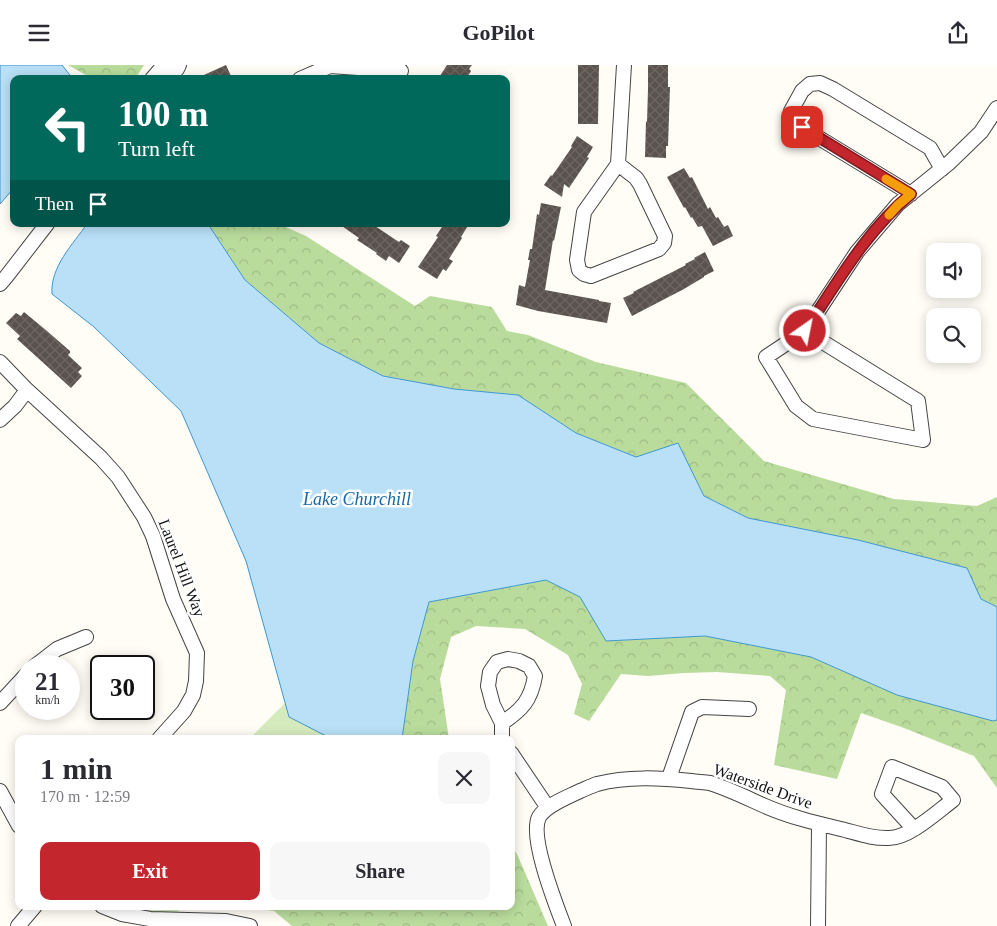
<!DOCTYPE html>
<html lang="en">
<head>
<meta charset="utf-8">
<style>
	:root { --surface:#fff; --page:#f7f7f7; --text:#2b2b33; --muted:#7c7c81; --accent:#c4262e }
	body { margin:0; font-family:Georgia,serif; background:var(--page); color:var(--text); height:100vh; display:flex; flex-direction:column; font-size:19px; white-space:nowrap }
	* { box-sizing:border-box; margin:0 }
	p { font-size:16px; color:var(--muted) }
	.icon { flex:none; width:28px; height:28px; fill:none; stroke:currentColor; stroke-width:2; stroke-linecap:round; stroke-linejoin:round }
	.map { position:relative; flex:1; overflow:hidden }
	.drawer { position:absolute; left:15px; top:670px; width:500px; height:175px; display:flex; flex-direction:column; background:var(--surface); border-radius:10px; box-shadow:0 2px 12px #0003 }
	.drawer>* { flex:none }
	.guide { position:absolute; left:10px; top:10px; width:500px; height:152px; border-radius:10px; box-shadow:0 2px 12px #0003; background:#00695c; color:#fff; overflow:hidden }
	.fabs { position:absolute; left:926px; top:178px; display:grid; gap:10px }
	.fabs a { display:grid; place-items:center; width:55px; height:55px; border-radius:10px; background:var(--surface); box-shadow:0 2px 12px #0003; font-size:25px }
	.speed { position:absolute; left:15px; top:590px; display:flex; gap:10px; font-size:25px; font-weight:700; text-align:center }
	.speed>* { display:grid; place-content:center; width:65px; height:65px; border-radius:50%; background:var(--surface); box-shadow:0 2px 12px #0003; line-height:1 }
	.speed small { font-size:12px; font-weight:400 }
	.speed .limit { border:2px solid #111; border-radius:8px; background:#fff; color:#111 }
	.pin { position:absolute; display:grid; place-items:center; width:42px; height:42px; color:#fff; margin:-21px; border-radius:10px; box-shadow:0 2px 8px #0006 }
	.me { position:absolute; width:55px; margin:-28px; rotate:33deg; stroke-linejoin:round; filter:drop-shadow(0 0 4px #0008) }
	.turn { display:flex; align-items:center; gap:18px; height:105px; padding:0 25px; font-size:22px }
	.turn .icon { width:65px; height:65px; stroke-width:2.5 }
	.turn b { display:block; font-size:35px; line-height:42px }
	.then { display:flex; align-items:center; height:48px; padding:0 25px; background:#0003; gap:10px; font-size:19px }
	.round { display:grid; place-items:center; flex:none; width:52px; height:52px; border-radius:10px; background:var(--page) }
	.overview { display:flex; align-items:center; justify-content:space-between; height:85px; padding:0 25px }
	h1 { font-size:30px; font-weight:700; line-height:38px }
	.primary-button { display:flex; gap:10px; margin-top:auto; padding:10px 25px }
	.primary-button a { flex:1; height:58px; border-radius:10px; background:var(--accent); color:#fff; font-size:20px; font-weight:700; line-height:58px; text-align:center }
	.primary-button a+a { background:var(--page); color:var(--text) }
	header { display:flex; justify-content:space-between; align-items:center; height:65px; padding:0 25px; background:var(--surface); font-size:22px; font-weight:700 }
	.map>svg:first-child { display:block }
</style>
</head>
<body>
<header><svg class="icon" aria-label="menu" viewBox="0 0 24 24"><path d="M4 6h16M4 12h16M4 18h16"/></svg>GoPilot<svg class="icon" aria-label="share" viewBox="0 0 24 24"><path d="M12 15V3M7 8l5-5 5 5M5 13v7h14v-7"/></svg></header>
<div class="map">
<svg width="997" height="861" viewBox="0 0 997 861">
	<defs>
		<pattern id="forest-crowns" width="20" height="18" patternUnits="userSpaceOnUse" patternTransform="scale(1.25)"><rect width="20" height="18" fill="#b9dc9c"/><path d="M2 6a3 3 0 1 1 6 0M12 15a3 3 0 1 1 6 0" fill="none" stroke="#9ebc85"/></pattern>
		<pattern id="building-cross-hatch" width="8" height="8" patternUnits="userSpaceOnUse" patternTransform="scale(1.25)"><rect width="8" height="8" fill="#5a524d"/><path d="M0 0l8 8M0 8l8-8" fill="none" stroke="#6d6662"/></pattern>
	</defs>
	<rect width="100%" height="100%" fill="#fffdf5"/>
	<path fill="#d5ebbd" d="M285,638l4,14 43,22h-83z
		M106,841h77l-12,14z"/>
	<path fill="url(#forest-crowns)" d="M68,0h76l-9,14h-42z
		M208,159h71l27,12 109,70 15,-10 62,11 15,24 21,4 68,27 90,21 78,78 130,38 83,7 20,-9v110l-16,-8 -233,-81 -44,-22 -26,-53 -42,14 -60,-24 -58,-38 -64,-6 -71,-13 -64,-33 -74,-63z
		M546,515l34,17 26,44 99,-5 106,21 86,38 96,25h4v68l-23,-32 -70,-28 -43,-15 -24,66 -63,-14 12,-75 -16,-14 -53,-4 -33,1 -36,3 -27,-2 -32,47 -15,-7 8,-30 -14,-29 -43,-26 -49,-3 -25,11 -11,42 9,60h-47l11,-78 16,-59z
		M511,780l6,9 31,72h-256l-18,-15 -37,-5h274z"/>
	<path fill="#b9e0f7" stroke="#3f96cf" d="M0,0h62l11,14h-59v109l-14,16z
		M87,159h121l37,56 74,63 64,33 71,13 64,6 58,38 60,24 42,-14 26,53 44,22 110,22 109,28 14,31 16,8v113l-4,1 -96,-26 -86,-38 -106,-21 -99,5 -26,-44 -34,-17 -117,22 -16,59 -11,78h-70l-43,-22 -43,-156 -65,-150 -87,-84 -42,-33c-2,-27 21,-50 35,-70z"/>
	<path fill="url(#building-cross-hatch)" d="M226,0l5,11 -2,1 1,2h-35z
		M447,0h25l-3,4 2,2 -5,8h-28z
		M578,0h21l-1,59h-20z
		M648,0h20v22h2l-2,59h-2v12l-21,-1 1,-36 1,1 1,-33z
		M577,71l16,11 -6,10 2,1 -20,30 -5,-4 -2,13 -18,-12 7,-10 1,1 20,-29 -1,-1z
		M684,103l6,10 2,-1 16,32 2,-2 6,11 2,-1 6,10 4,-2 5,11 -20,10 -11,-20 -4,1 -6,-10 -1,1 -6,-11 -1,1 -17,-31z
		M541,138l20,4 -7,34 -1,-1 -8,50 54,10v1l12,2 -4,20 -69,-12 -22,-6 3,-20 6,2 5,-27h-2l2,-11h2l5,-35 2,1z
		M339,159h33l27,18 2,-2 9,6 -11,17 -10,-7 -3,5 -10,-7 1,-1 -20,-13 2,-2z
		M444,159h25l-8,13 1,1 -13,21 4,2 -7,10 -3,-2 -6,10 -19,-12 20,-30 -2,-1z
		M705,187l9,19 -10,5v1l-20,12 -52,27 -9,-18 11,-5 -1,-1 53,-27 -1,-1 10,-5 -1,-1z
		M24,247l23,19 23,20v2l-2,2 14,13 -4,4 4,4 -11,12 -54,-49 3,-3 -14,-13 10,-10 5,3z"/>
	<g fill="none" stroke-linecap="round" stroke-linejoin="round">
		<defs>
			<path id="minor" d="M152,14l12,-14
				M168,14l9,-10 2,-4
				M300,14l30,-13 71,5
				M618,99l18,14 4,6 25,52 -1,7 -5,6 -68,27 -7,-2 -5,-4 -2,-10 7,-48 34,-48 6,-99
				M911,129l-110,-67 -9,-8 -1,-8 11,-20 8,-7 10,-1 13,6 97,59 12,21
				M0,219l6,-7 41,-53
				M805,266l113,70 5,39 -110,-21 -17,-13 -30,-49 39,-26 52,-79 41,-48 51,-41 32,-31 16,-24
				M0,297l27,28 74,68 17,19 26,40 9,19 20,63 24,54 -1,28 -3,14 -9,16 -25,28
				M0,355l15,-14 12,-16
				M35,601l22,-17 29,-12
				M0,638l26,-28
				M502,658c20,-13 29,-23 33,-47l-6,-10 -10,-5 -11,-2 -11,3 -7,10 -2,14 5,19 9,18v16
				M511,688l37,55
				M669,713l23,-66 10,-5 47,2
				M0,726l19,35
				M102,841l20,8 28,5 76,2 24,5
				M18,861l17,-20
				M564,861c-8,-21 -35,-89 -25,-109 7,-12 29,-20 41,-26 5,-2 11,-5 17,-7 30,-8 64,-6 94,-3 6,1 13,1 19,2 19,6 37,15 55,23 25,11 51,17 76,23 16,4 32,10 48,9 20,0 48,-26 64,-38l-11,-13 -50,-20 -10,27 32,35
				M818,861l1,-101"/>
		</defs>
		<use href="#minor" stroke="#444" stroke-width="16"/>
		<use href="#minor" stroke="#fff" stroke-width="14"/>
	</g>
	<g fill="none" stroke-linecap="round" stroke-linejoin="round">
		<defs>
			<path id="route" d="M802,62l109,67c-45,37 -74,89 -106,137"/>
		</defs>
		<use href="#route" stroke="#7f191e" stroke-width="12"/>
		<use href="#route" stroke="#c4262e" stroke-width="9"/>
		<path stroke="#f59e0b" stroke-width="9" d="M886,114l25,15 -13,11 -9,10"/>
	</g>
	<g text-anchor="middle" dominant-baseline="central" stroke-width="5" stroke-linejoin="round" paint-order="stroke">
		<g font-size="16" fill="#111" stroke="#fff">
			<text transform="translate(182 503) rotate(69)">Laurel Hill Way</text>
			<text transform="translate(763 721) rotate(20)">Waterside Drive</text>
		</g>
		<g font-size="18" font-style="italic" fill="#1768a6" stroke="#fff">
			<text x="357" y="434">Lake Churchill</text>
		</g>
	</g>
</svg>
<div class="fabs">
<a><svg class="icon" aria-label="sound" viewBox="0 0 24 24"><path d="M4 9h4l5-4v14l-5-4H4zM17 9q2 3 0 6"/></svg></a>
<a><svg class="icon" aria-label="search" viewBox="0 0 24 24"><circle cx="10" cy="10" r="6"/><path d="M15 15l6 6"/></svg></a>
</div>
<div class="speed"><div>21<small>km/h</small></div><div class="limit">30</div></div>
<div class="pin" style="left:802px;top:62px;background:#d93025"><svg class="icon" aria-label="arrive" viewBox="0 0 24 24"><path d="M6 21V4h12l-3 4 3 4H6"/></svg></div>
<svg class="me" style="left:805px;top:266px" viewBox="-20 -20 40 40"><circle r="17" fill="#c4262e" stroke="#fff" stroke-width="3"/><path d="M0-11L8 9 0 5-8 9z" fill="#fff"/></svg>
<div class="guide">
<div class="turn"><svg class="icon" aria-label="left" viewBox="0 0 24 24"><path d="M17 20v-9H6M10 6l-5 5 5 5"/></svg><div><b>100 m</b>Turn left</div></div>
<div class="then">Then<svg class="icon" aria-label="arrive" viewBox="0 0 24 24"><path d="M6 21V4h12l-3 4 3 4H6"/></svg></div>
</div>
<section class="drawer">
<div class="overview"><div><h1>1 min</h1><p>170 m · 12:59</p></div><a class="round"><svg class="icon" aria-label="close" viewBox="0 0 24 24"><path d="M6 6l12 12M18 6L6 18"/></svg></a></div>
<div class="primary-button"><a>Exit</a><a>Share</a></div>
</section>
</div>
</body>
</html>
